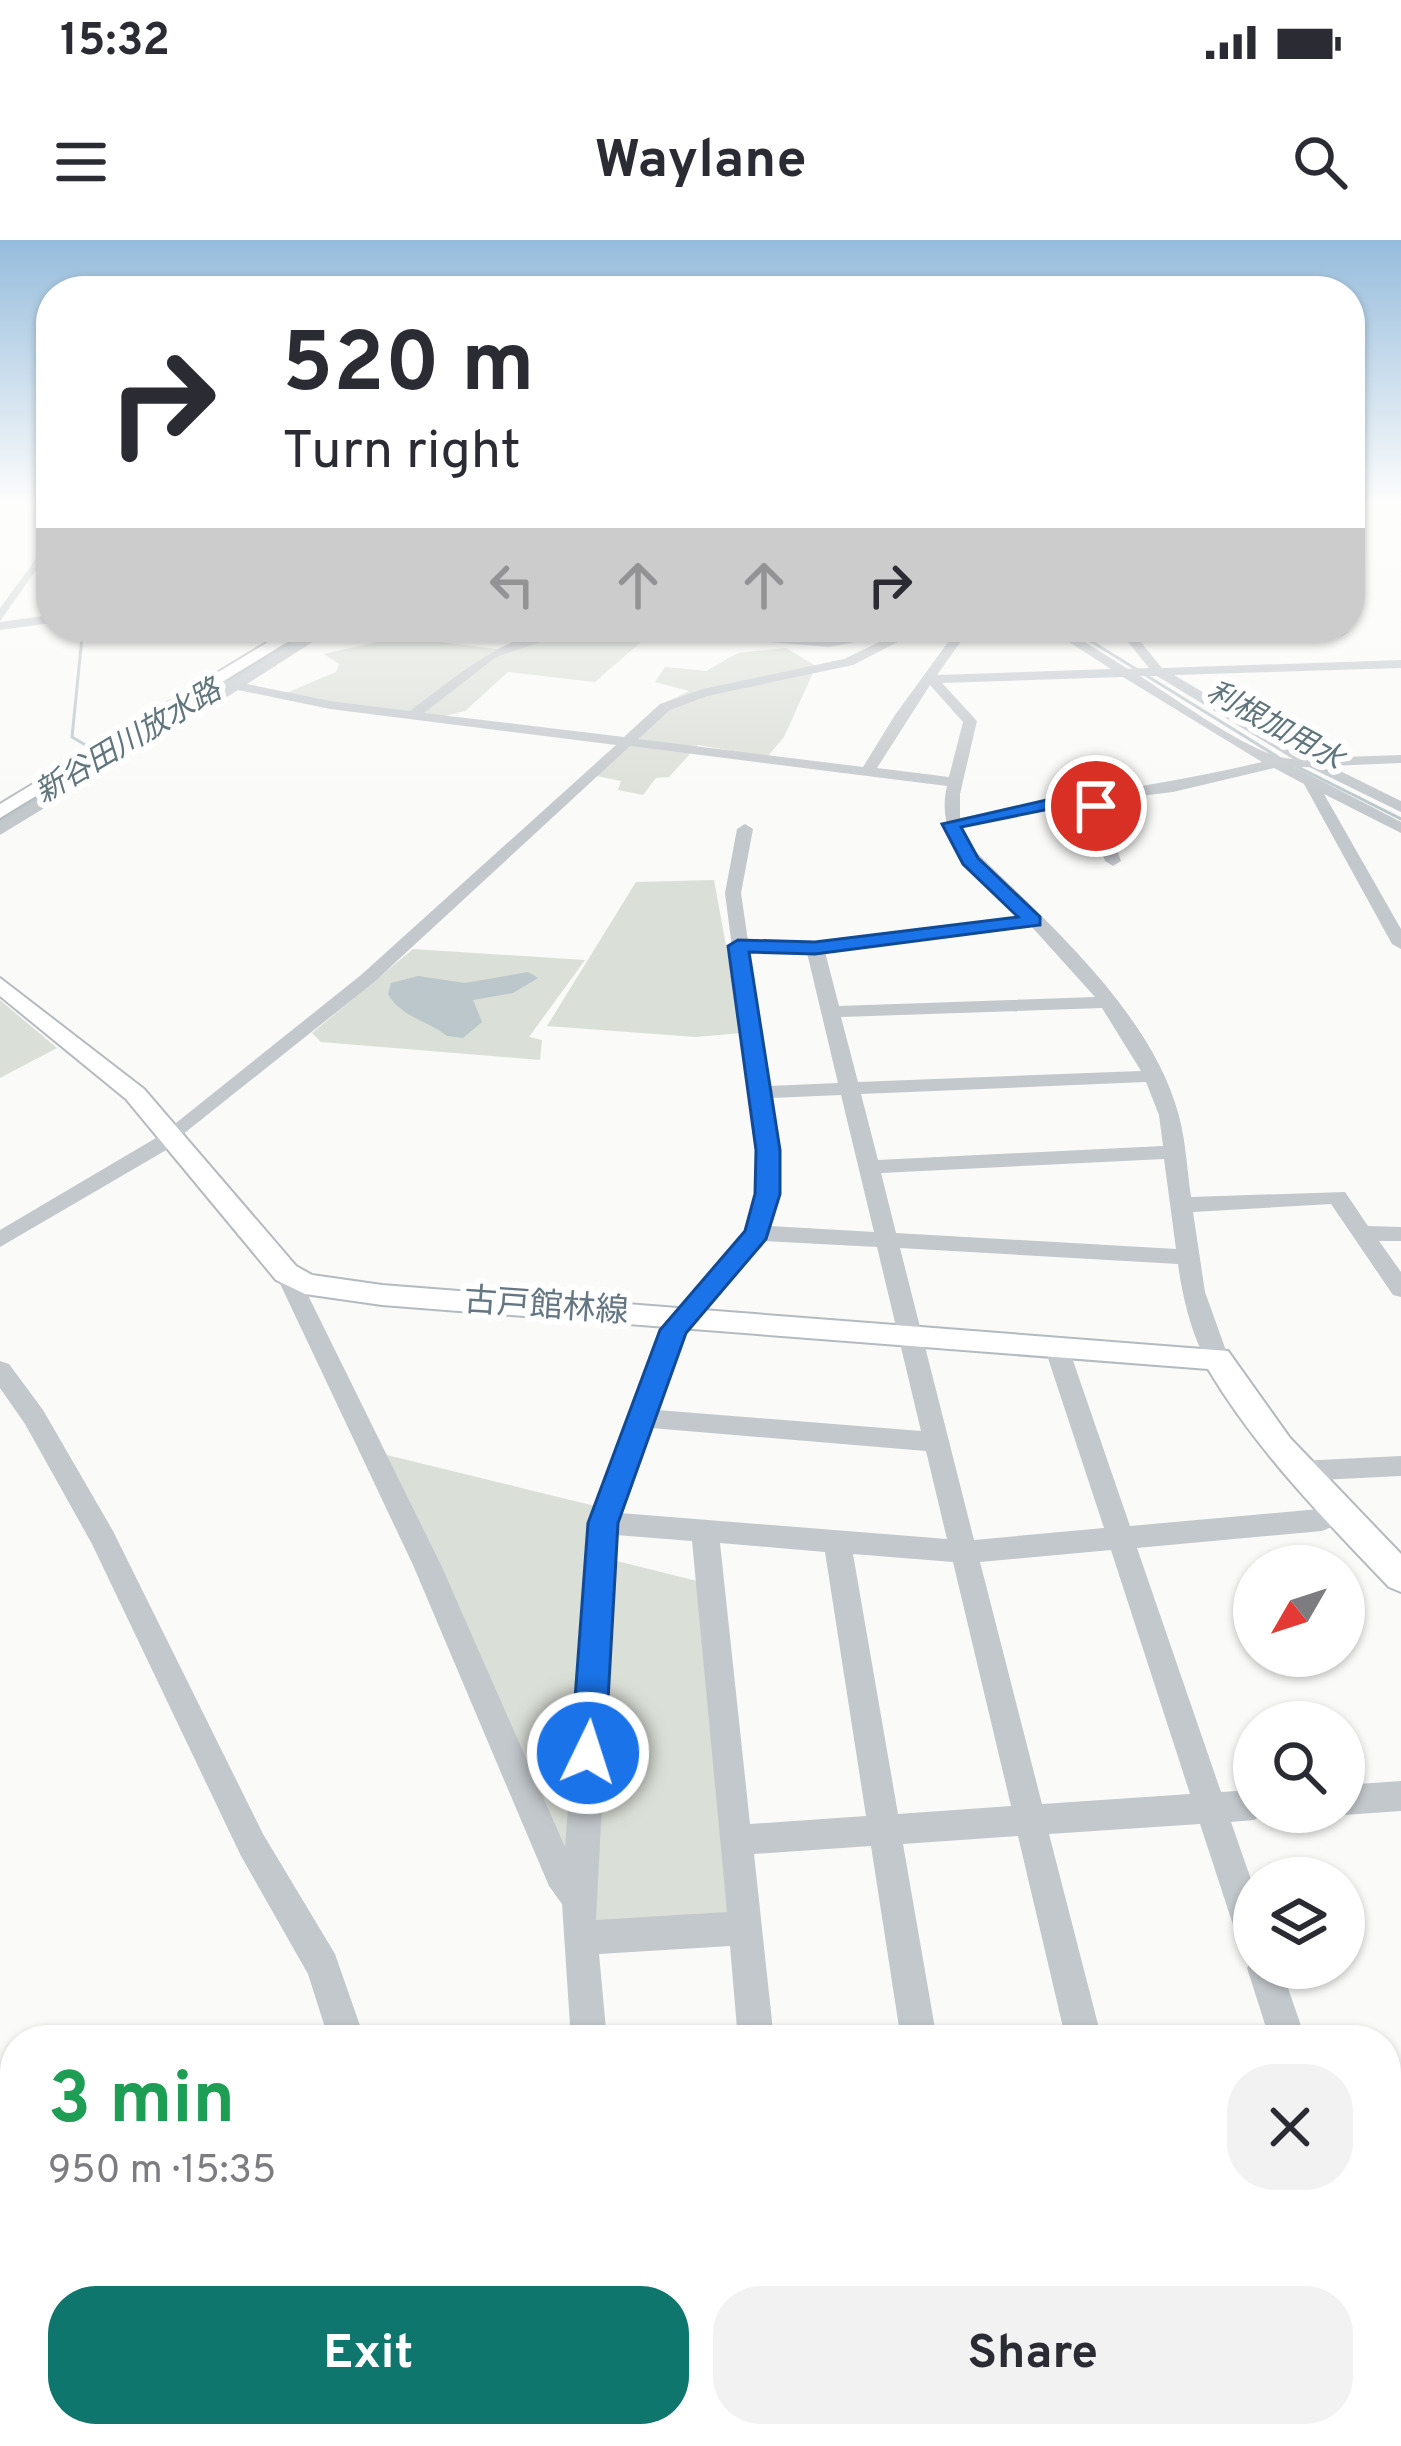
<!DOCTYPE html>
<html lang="en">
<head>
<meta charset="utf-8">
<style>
	:root { --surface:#fff; --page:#f2f2f3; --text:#2b2b33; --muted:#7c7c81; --accent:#0f766e }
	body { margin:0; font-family:Overpass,"Noto Sans JP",sans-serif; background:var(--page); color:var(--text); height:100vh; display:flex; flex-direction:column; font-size:45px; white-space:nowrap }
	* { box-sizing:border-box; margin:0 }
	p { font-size:39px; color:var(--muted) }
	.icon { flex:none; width:66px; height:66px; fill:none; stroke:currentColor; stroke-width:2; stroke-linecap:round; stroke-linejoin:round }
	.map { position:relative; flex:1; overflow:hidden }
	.panel { position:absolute; left:0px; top:1785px; width:1401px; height:423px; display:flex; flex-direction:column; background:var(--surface); border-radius:48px 48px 0 0; box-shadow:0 3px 9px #0004 }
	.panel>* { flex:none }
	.banner { position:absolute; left:36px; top:36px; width:1329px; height:366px; border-radius:48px; box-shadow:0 3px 9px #0004; background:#fff; color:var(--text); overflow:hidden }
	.needle { width:78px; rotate:231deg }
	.buttons { position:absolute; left:1233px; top:1305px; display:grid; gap:24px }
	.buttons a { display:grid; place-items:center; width:132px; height:132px; border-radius:50%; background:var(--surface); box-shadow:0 3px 9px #0004; font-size:60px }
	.pin { position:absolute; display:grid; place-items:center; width:102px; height:102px; color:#fff; margin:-51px; border:6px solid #fff; border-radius:50%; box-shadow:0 3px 12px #0007 }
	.me { position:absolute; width:132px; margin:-66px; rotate:4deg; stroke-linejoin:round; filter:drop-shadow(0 0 9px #0008) }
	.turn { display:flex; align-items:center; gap:42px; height:252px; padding:0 48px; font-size:54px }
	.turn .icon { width:156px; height:156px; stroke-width:2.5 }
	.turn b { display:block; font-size:84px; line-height:102px }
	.lanes { display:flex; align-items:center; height:114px; padding:0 48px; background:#0003; justify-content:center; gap:60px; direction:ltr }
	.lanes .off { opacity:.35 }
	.round { display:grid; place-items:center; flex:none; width:126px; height:126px; border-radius:48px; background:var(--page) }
	.summary { display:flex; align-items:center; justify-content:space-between; height:204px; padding:0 48px }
	h1 { font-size:72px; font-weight:700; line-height:90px; color:#1e9e55 }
	.primary-button { display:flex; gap:24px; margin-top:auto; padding:24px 48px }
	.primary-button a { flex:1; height:138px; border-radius:48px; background:var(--accent); color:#fff; font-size:48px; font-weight:700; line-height:138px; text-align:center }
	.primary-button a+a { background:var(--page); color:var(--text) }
	.status { display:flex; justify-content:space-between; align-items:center; height:84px; padding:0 60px; background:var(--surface); direction:ltr }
	.status svg { height:33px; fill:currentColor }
	header { display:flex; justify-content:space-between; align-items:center; height:156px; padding:0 48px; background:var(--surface); font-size:54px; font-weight:700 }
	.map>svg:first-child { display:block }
</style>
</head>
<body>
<div class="status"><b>15:32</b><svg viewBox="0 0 49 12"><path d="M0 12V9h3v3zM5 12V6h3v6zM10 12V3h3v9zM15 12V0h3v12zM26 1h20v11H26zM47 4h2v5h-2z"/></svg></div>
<header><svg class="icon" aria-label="menu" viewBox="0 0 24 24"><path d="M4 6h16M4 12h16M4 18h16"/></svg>Waylane<svg class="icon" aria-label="search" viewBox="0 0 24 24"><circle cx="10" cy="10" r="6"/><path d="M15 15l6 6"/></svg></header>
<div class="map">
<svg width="1401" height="2206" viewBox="0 0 1401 2206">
	<rect width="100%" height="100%" fill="#fafaf8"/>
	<path fill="#dadfd7" d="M544,387h114l-63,55 -87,-10 -43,39 -36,9 -150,-24 57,-24 3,-8 -15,-10 75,-17 98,12z
		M786,408l30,18 -32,71 -17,20 -69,-12 -29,32 -13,1 -13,17 -25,-5 3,-9 -29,-6 71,-71 26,-13 -34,-9 10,-15 41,4 32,-18z
		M714,640l28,153 -46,4 -149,-11 89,-144z
		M413,709l172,11 -56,77 13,3 -2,20 -219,-18 -9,-9z
		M0,760l57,48 -57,30z
		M383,1214l216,53 -28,370z
		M609,1319l92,23 43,338 -153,6z"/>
	<path fill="#bbc7cb" d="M528,732l10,6 -25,15 -40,7 9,22 -19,16 -16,-2c-18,-15 -45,-18 -59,-42l3,-11 27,-7 47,7z"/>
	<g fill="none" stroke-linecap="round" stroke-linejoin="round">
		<path stroke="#bbc7cb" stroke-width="3" d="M83,387l-11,110 22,13
			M1068,387l210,130
			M1294,525l107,54"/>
		<path fill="#bbc7cb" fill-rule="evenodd" d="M308,387h19l-327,200v-14z"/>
		<defs>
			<path id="major" d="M293,387h19l-312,191v-14z
				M0,738l144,111 152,177 16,9 70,10 846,66 62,87 111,116v38l-12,-5c-66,-69 -132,-136 -181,-218l-826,-64 -77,-11 -29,-14 -150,-181 -126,-103z"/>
		</defs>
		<use href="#major" stroke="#b5babe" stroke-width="4"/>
		<path fill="#c3c8cc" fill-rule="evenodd" d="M40,263h11v6z
			M51,298v11l-51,72v-13z
			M51,375v8l-51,7v-8z
			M321,387h15l-89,57 83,17 80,10c54,-41 103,-84 175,-84l-89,30 -72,56 200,24 36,-33 43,-15 141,-30 50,-24 -65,12 -193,-16 -6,-4h50l149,12 63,-11 5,6 14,-7h16l-74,38 -146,31 -37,14 -32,29 225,28 32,-52 64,-88h12l-34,48 174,-6 -65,-42h15l67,42 21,-1 -33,-41h12l6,7 208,-6 6,4 -6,4 -202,5 22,27 239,-8v8l-227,7 140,83 87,-3v8l-71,3 71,35v11l-92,-45h-14l106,55v11l-77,-39 77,135v20l-9,-5 -88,-160 -30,-16 -101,24 -74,9 22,60 -8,5 -8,-5 -21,-58 -123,24 5,15c77,77 185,168 213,274 7,27 8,53 12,81l154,-5 23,34 33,1v14h-22l22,31v25l-8,-2 -62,-91 -138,8 12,80 24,67 -12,9c-22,-9 -36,-79 -39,-104l-278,-16 74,292 130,-12 -60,-182 12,-9 12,9 62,180 189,-17 20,-8 9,3 4,8 -4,8 -26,11 -185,17 84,244 33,-2v22h13l-13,8 -23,2 23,66v66l-12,-5 -5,-12 -37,-113 -151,10 53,206h-36l-48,-204 -115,8 34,196h-36l-30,-194 -117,8 20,186h-36l-8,-94 -131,8 8,86h-36l-9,-136 -13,-18 -136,-321 -138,-292 11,-8 11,8 144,292 124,282 25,-324 72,-193 84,-99 10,-37 2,-44 -33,-257 12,-64 8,-5 8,5 -12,64 7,48 67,2 207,-26c-38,-39 -89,-72 -75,-131l-317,-40 -257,237 -191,152 -2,7 -180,105v-17l161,-95 200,-160 255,-230 -286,-36 -92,-19 -238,145v-12l224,-136 -13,-3v-6l22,3zM1140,436h17l136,83c-34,1 -120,-62 -153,-83zM1123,437l139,85c-100,24 -202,35 -302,56v-24l17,-73 -35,-38zM930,445l33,37 -14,55 -72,-9zM1031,686l64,71 -256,9 -14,-54zM750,712l57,1 31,130 -69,3zM1102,768l39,63 -283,11 -17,-65zM1146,842l13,33 4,31 -285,14 -17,-66zM841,855l33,137 -104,-6c11,-44 7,-83 1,-128zM1164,919l12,90 -280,-16 -15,-60zM763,1001l114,6 44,184 -264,-21 28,-77zM651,1188l275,23 21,88 -327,-26zM616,1295l76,6 35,371 -131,8zM720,1303l105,9 41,264 -116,8zM1111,1310l79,244 -148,10 -62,-242zM853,1314l100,8 58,244 -113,8z
			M0,1121l9,3 34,46 70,121 150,303 72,120 30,86h-36l-21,-66 -67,-118 -149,-312 -67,-120 -25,-36z
			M1401,1216v20l-102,5 -9,-3 -4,-7 4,-7 9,-3z
			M1401,1541v30l-57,4 -7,-3h7v-27z
			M1254,1715v13h27l25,72h-36l-23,-72z
			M1386,2071l15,8v76l-15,-7z
			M0,2122l15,8v63h27l5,13h-42l-5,-13z
			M417,2193h42l-4,13h-34z
			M603,2193h42l1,13h-42z
			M906,2193h42l2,13h-42z
			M1091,2193h107l-5,13h-107z"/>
		<use href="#major" fill="#fff" fill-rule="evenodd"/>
	</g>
	<linearGradient id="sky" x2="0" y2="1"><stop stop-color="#96bcdc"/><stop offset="0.46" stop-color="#fdfdfc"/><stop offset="1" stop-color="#fdfdfc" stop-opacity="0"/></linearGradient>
	<rect width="1401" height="571" fill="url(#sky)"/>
	<path fill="#1a73e8" stroke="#114b97" stroke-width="3" d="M1096,555l6,15 -17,-6 -21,2 -103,21 17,31 62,59v8l-225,29 -66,-2 31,198v44l-14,45 -80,94 -68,190 -13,230 -5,12 -12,4 -12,-4 -5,-12 17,-230 72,-193 85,-99 10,-37 1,-44 -28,-204 10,-6 77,2 203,-25 -55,-53 -21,-40 122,-28z"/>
	<g text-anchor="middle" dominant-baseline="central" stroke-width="12" stroke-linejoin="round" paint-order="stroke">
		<g font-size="30" font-style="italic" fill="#60757c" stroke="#fff">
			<text transform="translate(1274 487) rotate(29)">利根加用水</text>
			<text transform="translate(129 503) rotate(-31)">新谷田川放水路</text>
		</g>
		<g font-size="33" fill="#657683" stroke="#fff">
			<text transform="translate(546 1068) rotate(4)">古戸館林線</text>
		</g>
	</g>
</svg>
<div class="buttons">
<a><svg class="needle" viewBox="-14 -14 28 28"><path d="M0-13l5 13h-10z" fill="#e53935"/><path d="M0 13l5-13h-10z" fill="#7c7c81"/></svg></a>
<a><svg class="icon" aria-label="search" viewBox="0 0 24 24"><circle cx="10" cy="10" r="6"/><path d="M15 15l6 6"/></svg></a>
<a><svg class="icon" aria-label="layers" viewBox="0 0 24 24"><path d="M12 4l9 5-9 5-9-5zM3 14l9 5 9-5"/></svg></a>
</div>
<div class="pin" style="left:1096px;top:566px;background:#d93025"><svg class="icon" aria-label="arrive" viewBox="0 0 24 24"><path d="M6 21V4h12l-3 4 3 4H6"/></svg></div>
<svg class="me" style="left:588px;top:1513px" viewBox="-20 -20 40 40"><circle r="17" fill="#1a73e8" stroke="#fff" stroke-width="3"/><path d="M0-11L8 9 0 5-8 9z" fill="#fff"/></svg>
<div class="banner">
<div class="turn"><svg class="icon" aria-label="right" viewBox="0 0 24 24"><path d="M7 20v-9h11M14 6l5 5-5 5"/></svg><div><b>520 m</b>Turn right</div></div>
<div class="lanes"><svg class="icon off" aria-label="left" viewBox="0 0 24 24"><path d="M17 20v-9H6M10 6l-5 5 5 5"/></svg><svg class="icon off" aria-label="ahead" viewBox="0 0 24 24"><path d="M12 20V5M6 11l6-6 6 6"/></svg><svg class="icon off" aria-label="ahead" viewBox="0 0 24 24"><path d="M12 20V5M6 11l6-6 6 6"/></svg><svg class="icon" aria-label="right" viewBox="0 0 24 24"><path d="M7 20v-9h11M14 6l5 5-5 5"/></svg></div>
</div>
<section class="panel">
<div class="summary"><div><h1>3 min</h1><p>950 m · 15:35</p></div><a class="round"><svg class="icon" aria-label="close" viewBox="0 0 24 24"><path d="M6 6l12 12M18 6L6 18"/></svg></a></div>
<div class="primary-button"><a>Exit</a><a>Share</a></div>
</section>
</div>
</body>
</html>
